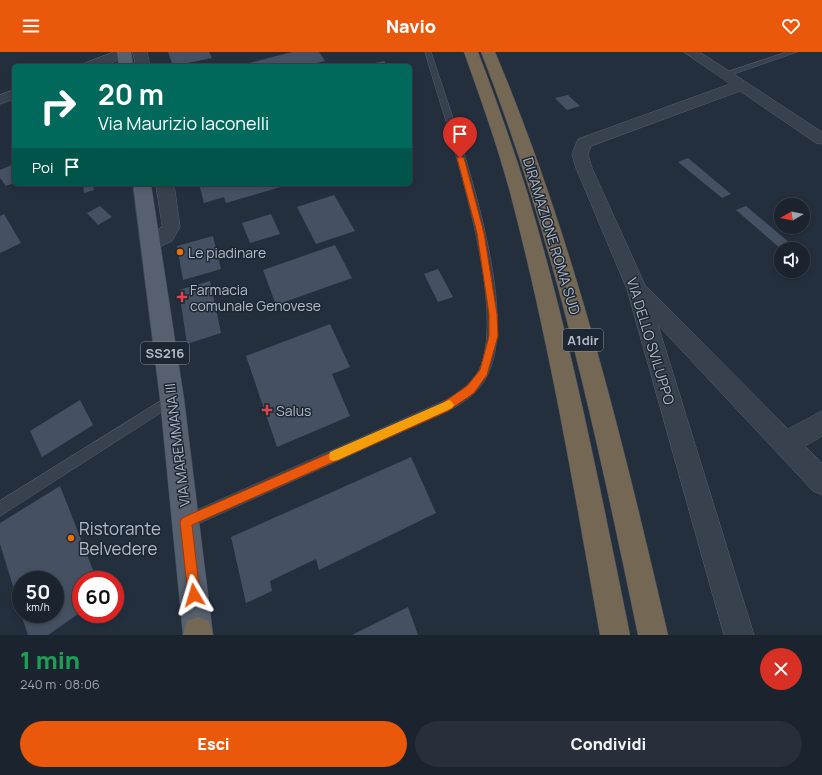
<!DOCTYPE html>
<html lang="it">
<head>
<meta charset="utf-8">
<style>
	:root { --surface:#1b232e; --page:#282f3a; --text:#f1f3f6; --muted:#a0a4aa; --line:#39404a; --accent:#ea580c }
	body { margin:0; font-family:Manrope,sans-serif; background:var(--page); color:var(--text); height:100vh; display:flex; flex-direction:column; font-size:15px; white-space:nowrap }
	* { box-sizing:border-box; margin:0 }
	p { font-size:13px; color:var(--muted) }
	.icon { flex:none; width:22px; height:22px; fill:none; stroke:currentColor; stroke-width:2; stroke-linecap:round; stroke-linejoin:round }
	.map { position:relative; height:583px; overflow:hidden }
	.details { display:flex; flex-direction:column; background:var(--surface); flex:1 }
	.details>* { flex:none }
	.hud { position:absolute; left:12px; top:12px; width:400px; height:122px; border-radius:6px; box-shadow:0 2px 6px #0003,0 0 0 1px var(--line); background:#00695c; color:#fff; overflow:hidden }
	.needle { width:26px; rotate:261deg }
	.tools { position:absolute; left:774px; top:146px; display:grid; gap:8px }
	.tools a { display:grid; place-items:center; width:36px; height:36px; border-radius:50%; background:var(--surface); box-shadow:0 2px 6px #0003,0 0 0 1px var(--line); font-size:20px }
	.speed { position:absolute; left:12px; top:519px; display:flex; gap:8px; font-size:20px; font-weight:700; text-align:center }
	.speed>* { display:grid; place-content:center; width:52px; height:52px; border-radius:50%; background:var(--surface); box-shadow:0 2px 6px #0003,0 0 0 1px var(--line); line-height:1 }
	.speed small { font-size:10px; font-weight:400 }
	.speed .limit { border:6px solid #d22; background:#fff; color:#111 }
	.pin { position:absolute; display:grid; place-items:center; width:34px; height:34px; color:#fff; margin:-41px -17px; border-radius:50% 50% 50% 0; rotate:-45deg; box-shadow:0 0 4px #0007 }
	.pin .icon { rotate:45deg }
	.me { position:absolute; width:44px; margin:-22px; rotate:353deg; stroke-linejoin:round; filter:drop-shadow(0 0 3px #0008) }
	.turn { display:flex; align-items:center; gap:14px; height:84px; padding:0 20px; font-size:18px }
	.turn .icon { width:52px; height:52px; stroke-width:2.5 }
	.turn b { display:block; font-size:28px; line-height:34px }
	.then { display:flex; align-items:center; height:38px; padding:0 20px; background:#0003; gap:8px; font-size:15px }
	.round { display:grid; place-items:center; flex:none; width:42px; height:42px; border-radius:21px; background:var(--page) }
	.overview { display:flex; align-items:center; justify-content:space-between; height:68px; padding:0 20px }
	h1 { font-size:24px; font-weight:800; line-height:30px; color:#1e9e55 }
	.cta { display:flex; gap:8px; margin-top:auto; padding:8px 20px }
	.cta a { flex:1; height:46px; border-radius:24px; background:var(--accent); color:#fff; font-size:16px; font-weight:800; line-height:46px; text-align:center }
	.cta a+a { background:var(--page); color:var(--text) }
	header { display:flex; justify-content:space-between; align-items:center; height:52px; padding:0 20px; background:var(--accent); color:#fff; font-size:18px; font-weight:800 }
	.map>svg:first-child { display:block }
</style>
</head>
<body>
<header><svg class="icon" aria-label="menu" viewBox="0 0 24 24"><path d="M4 6h16M4 12h16M4 18h16"/></svg>Navio<svg class="icon" aria-label="heart" viewBox="0 0 24 24"><path d="M12 20l-8-8c-3-5 5-10 8-4 3-6 11-1 8 4z"/></svg></header>
<div class="map">
<svg width="822" height="583" viewBox="0 0 822 583">
	<rect width="100%" height="100%" fill="#242f3e"/>
	<path fill="#455162" d="M168,0h41l3,6 -39,8z
		M292,0h27l6,9 -19,5h-69z
		M384,9l4,5h-22v-1z
		M568,43l12,11 -13,4 -12,-12z
		M688,106l43,36 -9,4 -44,-36z
		M14,112v19l-8,3 -6,-8v-8z
		M83,132h10l1,6 -10,3z
		M199,132h92l-65,19 -2,-6 -20,6z
		M334,143l21,36 -39,13 -19,-37z
		M100,154l12,11 -14,8 -11,-12z
		M746,154l51,43h-16l-45,-39z
		M4,162l17,29 -21,10v-37z
		M271,162l9,20 -30,9 -8,-20z
		M213,184l8,33 -38,11 -6,-34z
		M335,193l17,33 -76,27 -13,-35z
		M438,217l15,28 -15,5 -14,-28z
		M210,229l11,52 -34,11 -8,-54z
		M330,272l20,43 -18,7 18,42 -73,31 -31,-91z
		M80,348l13,25 -51,32 -12,-26z
		M411,405l25,56 -117,57 -3,-11 -46,22 2,10 -26,12 -15,-66z
		M60,434l37,94h-16v32l-33,23h-20l-7,-21h34v-34h-34v32l-21,-68v-21z
		M408,555l10,28h-66z"/>
	<g fill="none" stroke-linecap="round" stroke-linejoin="round">
		<defs>
			<path id="service" d="M425,0h6c24,74 89,250 58,320 -8,19 -24,30 -41,39l-257,116 -5,2 -5,-2 -2,-5 2,-5 265,-117c12,-7 26,-17 33,-30 31,-65 -34,-248 -54,-318z
				M787,0h10l-69,24h-3l-4,-2z
				M172,342l4,1 2,4 -2,4 -176,113v-15z"/>
			<path id="minor" d="M114,0l17,1 -2,3 -26,10h-20l2,-3z
				M133,0h14l3,14h-14z
				M684,0h16l122,80v12l-6,-1 -76,-52 -149,55 -3,8 4,14 53,117 143,144 34,-18v25l-17,10 17,17v32l-9,-4 -155,-166 96,310h-30l-97,-346 -51,-121 -4,-14 6,-15 152,-55z
				M14,38v9l-14,5v-9z
				M156,132h18l6,43 -8,14 -21,10 -7,-2 -3,-5c5,-8 15,-10 21,-18z"/>
			<path id="primary" d="M117,0h14l2,14h-14z
				M133,132h18l33,215 29,236h-30l-23,-236z"/>
			<path id="motorway" d="M464,0h14c18,47 35,95 50,143 43,144 72,293 102,440h-30c-26,-147 -51,-294 -89,-439 -13,-49 -30,-96 -47,-144z
				M481,0h14c79,187 127,386 173,583h-30c-41,-197 -83,-395 -157,-583z
				M198,565l11,4 4,14h-30l4,-14z"/>
		</defs>
		<use href="#service" stroke="#565f6c" stroke-width="1"/>
		<use href="#minor" stroke="#565f6c" stroke-width="1"/>
		<use href="#primary" stroke="#414a57" stroke-width="1"/>
		<use href="#motorway" stroke="#434c59" stroke-width="1"/>
		<use href="#service" fill="#38414e" fill-rule="evenodd"/>
		<use href="#minor" fill="#38414e" fill-rule="evenodd"/>
		<use href="#primary" fill="#56606e" fill-rule="evenodd"/>
		<use href="#motorway" fill="#746855" fill-rule="evenodd"/>
	</g>
	<path fill="#ea580c" stroke="#983908" d="M460,104l4,2 20,75 13,81 1,22 -11,39 -13,18 -26,18 -256,114 8,70 -2,5 -4,1 -4,-1 -2,-5 -8,-73 2,-4 259,-114 26,-18 13,-16 9,-34v-22l-12,-81 -20,-75z"/>
	<path fill="#f59e0b" d="M449,348l3,2 2,3 -2,3 -114,52 -4,1 -4,-1 -1,-4 1,-4z"/>
	<g fill="#e8710a" stroke="#1d2633" stroke-width="1.5">
		<circle cx="180" cy="200" r="4"/>
		<circle cx="71" cy="486" r="4"/>
	</g>
	<g fill="#e0444e" stroke="#1d2633" stroke-width="1.5">
		<path d="M180 239h4v4h4v4h-4v4h-4v-4h-4v-4h4z"/>
		<path d="M265 352h4v4h4v4h-4v4h-4v-4h-4v-4h4z"/>
	</g>
	<g text-anchor="middle" dominant-baseline="central" stroke-width="3" stroke-linejoin="round" paint-order="stroke">
		<g fill="#1d2633" stroke="#878f9c" stroke-width="1">
			<rect x="563" y="277" width="40" height="22" rx="3"/>
			<rect x="141" y="290" width="48" height="22" rx="3"/>
		</g>
		<g font-size="13" font-weight="bold" fill="#b4bcc9">
			<text x="583" y="288">A1dir</text>
			<text x="165" y="301">SS216</text>
		</g>
		<g font-size="14" fill="#b4bcc9" stroke="#1d2633">
			<text transform="translate(552 184) rotate(73)">DIRAMAZIONE ROMA SUD</text>
			<text transform="translate(651 289) rotate(73)">VIA DELLO SVILUPPO</text>
			<text transform="translate(177 393) rotate(-97)">VIA MAREMMANA III</text>
		</g>
		<g font-size="14" fill="#b4bcc9" stroke="#1d2633" text-anchor="start">
			<text x="188" y="200">Le piadinare</text>
			<text x="190" y="237">Farmacia<tspan x="190" dy="16">comunale Genovese</tspan></text>
			<text x="276" y="358">Salus</text>
		</g>
		<g font-size="17" fill="#b4bcc9" stroke="#1d2633" text-anchor="start">
			<text x="79" y="476">Ristorante<tspan x="79" dy="20">Belvedere</tspan></text>
		</g>
	</g>
</svg>
<div class="tools">
<a><svg class="needle" viewBox="-14 -14 28 28"><path d="M0-13l5 13h-10z" fill="#e53935"/><path d="M0 13l5-13h-10z" fill="#a0a4aa"/></svg></a>
<a><svg class="icon" aria-label="sound" viewBox="0 0 24 24"><path d="M4 9h4l5-4v14l-5-4H4zM17 9q2 3 0 6"/></svg></a>
</div>
<div class="speed"><div>50<small>km/h</small></div><div class="limit">60</div></div>
<div class="pin" style="left:460px;top:106px;background:#d93025"><svg class="icon" aria-label="arrive" viewBox="0 0 24 24"><path d="M6 21V4h12l-3 4 3 4H6"/></svg></div>
<svg class="me" style="left:194px;top:543px" viewBox="-20 -20 40 40"><path d="M0-17L14 15 0 8-14 15z" fill="#ea580c" stroke="#fff" stroke-width="4"/></svg>
<div class="hud">
<div class="turn"><svg class="icon" aria-label="right" viewBox="0 0 24 24"><path d="M7 20v-9h11M14 6l5 5-5 5"/></svg><div><b>20 m</b>Via Maurizio Iaconelli</div></div>
<div class="then">Poi<svg class="icon" aria-label="arrive" viewBox="0 0 24 24"><path d="M6 21V4h12l-3 4 3 4H6"/></svg></div>
</div>
</div>
<section class="details">
<div class="overview"><div><h1>1 min</h1><p>240 m · 08:06</p></div><a class="round" style="background:#d93025;color:#fff"><svg class="icon" aria-label="close" viewBox="0 0 24 24"><path d="M6 6l12 12M18 6L6 18"/></svg></a></div>
<div class="cta"><a>Esci</a><a>Condividi</a></div>
</section>
</body>
</html>
